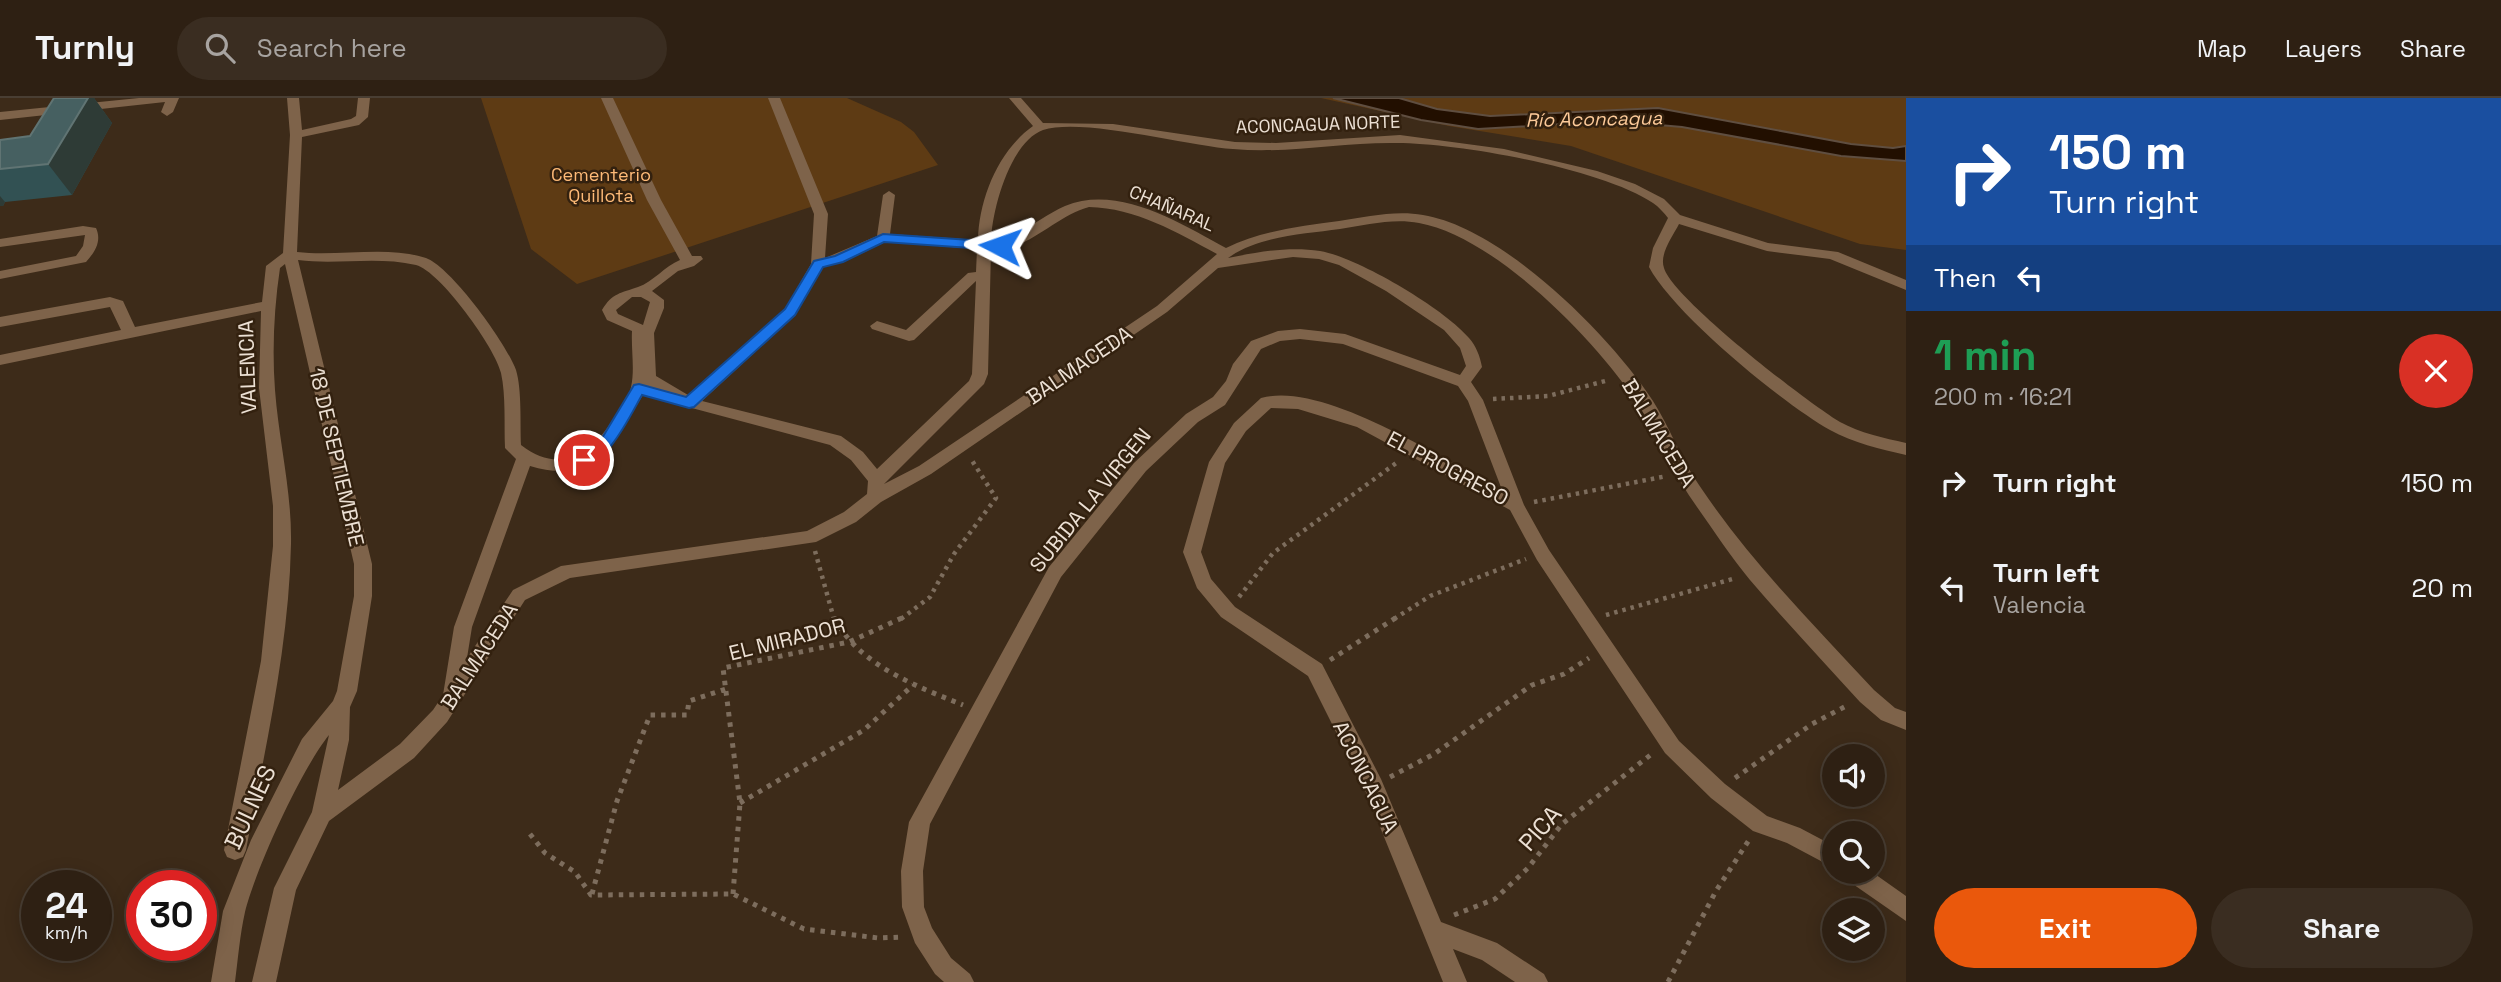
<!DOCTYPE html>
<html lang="en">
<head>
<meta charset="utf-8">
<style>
	:root { --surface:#2e2013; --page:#3a2d21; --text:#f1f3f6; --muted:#a7a3a0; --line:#493e33; --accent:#ea580c }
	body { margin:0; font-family:"Space Grotesk",sans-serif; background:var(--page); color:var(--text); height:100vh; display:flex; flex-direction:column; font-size:26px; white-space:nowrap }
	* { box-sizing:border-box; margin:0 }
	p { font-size:23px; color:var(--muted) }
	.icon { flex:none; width:38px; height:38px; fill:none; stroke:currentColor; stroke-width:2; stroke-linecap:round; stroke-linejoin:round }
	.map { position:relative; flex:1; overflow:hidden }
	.drawer { display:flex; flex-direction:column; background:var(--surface); width:595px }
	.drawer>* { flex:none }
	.top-card { background:#1a4fa0; color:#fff; overflow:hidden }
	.buttons { position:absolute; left:1822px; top:646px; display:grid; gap:14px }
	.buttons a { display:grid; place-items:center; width:63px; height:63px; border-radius:50%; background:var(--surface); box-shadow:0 4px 18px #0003,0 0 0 2px var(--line); font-size:35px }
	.speed { position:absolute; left:21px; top:772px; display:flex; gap:14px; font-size:35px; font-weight:700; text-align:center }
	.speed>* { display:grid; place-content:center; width:91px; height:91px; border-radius:50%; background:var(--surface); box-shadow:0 4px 18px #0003,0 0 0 2px var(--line); line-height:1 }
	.speed small { font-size:18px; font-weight:400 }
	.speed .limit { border:10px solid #d22; background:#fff; color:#111 }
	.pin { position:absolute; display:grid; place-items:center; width:60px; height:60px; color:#fff; margin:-30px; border:4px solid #fff; border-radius:50%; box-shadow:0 2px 7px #0007 }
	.me { position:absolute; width:77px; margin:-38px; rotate:274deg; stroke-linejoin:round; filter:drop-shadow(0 0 5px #0008) }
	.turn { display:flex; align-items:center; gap:24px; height:147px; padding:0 28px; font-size:32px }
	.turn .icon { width:91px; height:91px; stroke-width:2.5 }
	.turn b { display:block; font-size:49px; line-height:60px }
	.then { display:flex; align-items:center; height:66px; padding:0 28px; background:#0003; gap:14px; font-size:26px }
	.round { display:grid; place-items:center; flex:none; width:74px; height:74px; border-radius:37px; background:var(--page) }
	.overview { display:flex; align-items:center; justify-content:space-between; height:119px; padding:0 28px }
	h1 { font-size:42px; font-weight:700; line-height:52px; color:#1e9e55 }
	.cta { display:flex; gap:14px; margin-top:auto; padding:14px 28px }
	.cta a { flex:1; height:80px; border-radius:42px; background:var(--accent); color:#fff; font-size:28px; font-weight:700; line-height:80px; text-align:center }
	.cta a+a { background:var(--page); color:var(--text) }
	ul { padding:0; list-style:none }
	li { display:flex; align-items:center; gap:21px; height:105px; padding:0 28px }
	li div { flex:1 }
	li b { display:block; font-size:26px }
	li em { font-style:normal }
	header { display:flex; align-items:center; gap:42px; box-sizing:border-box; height:98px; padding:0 35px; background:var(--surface); border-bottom:2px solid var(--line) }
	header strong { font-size:33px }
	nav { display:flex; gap:38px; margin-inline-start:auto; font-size:24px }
	.search { width:490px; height:63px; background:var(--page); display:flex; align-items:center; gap:18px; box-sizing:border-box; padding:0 24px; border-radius:38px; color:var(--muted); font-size:26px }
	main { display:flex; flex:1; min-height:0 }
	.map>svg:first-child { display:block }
</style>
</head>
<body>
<header>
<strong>Turnly</strong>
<div class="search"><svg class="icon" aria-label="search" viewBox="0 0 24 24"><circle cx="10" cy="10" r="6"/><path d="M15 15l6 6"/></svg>Search here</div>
<nav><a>Map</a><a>Layers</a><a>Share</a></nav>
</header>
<main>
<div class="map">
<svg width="1906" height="884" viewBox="0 0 1906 884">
	<rect width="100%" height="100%" fill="#3d2b19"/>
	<path fill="#5e3b14" d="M481,0h366l54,24 13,10 24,33 -361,119 -46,-35z
		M1321,0h585v152l-46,-6 -289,-98 -122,-20z"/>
	<path fill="#220f00" stroke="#5f4e40" stroke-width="2" d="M1333,0h66l38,11 53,7 168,-8 193,36 42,4 13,-2v15l-65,-5 -159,-29 -68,-6 -136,8 -57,-9z"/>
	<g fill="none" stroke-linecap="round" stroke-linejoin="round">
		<path stroke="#7d6d5d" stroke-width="4.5" stroke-dasharray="3.5 5" stroke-linecap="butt" d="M1493,301l55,-3 61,-16
			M1534,404l133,-26
			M815,453l19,68
			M1239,499l34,-44 126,-92
			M1606,517l130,-37
			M901,521l29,-22 24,-43 42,-56 -25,-39
			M1394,521l36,-23 96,-37"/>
		<path stroke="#7d6d5d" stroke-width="5" stroke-dasharray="4.5 6" stroke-linecap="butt" d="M834,519c24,48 82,69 129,88
			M1330,562l67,-43
			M1390,679l44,-23 98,-69 32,-11 25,-16
			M1735,680l77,-54 36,-19
			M740,705l124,-73 49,-45
			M530,736l15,19 30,19 16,23 142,-1 71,35 74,9 25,-1
			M592,796l25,-93 33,-86h37l2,-14 37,-12
			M733,796l7,-91 -17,-135 126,-26 55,-25
			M1454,817l41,-16 33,-31 34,-44 91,-71
			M1668,884l48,-91 33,-51"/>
		<path fill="#7e634a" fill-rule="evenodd" d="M139,0h40l-6,14 -6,4 -6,-4 4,-10 -165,18v-8z
			M287,0h12l3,32 49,-11 5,-3 2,-18h12l-2,19 -9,8 -57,12 -5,115c41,5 90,-7 129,6 25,9 81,86 90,112 6,20 4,54 5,75 42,33 76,4 97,-34 4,-7 12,-16 13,-24 4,-17 0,-38 1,-56l-25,-11 -5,-10c10,-17 19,-17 36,-23 15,-5 27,-21 42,-27l-33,-60 -46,-102h12l48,102 31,56h9l2,3 -9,7 -16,5 -26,20 12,9v8l-10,25 2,43 32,19 97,-86 26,-45 3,-50 -46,-116h12l48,116 -3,44 52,-22 6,-41 6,-4 6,4 -5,39 88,6c1,-41 20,-89 55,-114l-24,-28h12l22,25 70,1 122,18 41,1 124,-8 104,14 93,22 38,13 29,15 16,16 88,28 70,9 68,28v10l-76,-31 -63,-8 -88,-27c-6,12 -20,30 -15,44 9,31 144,135 176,154 20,11 44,16 66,21v12c-25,-6 -53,-12 -76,-25 -48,-27 -156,-116 -181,-163l4,-19 15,-30c-4,-5 -9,-11 -15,-15 -51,-34 -193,-60 -256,-60 -55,-1 -109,11 -164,6 -45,-3 -151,-32 -190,-19 -33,12 -51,80 -52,111l8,1c24,-8 43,-26 66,-36 53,-22 115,17 161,42 34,-17 75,-22 113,-27 27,-4 56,-11 84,-6 80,13 187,120 230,186 17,27 28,58 46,84 50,75 114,139 175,205l21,18 11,4v18l-25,-10 -21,-18c-37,-41 -74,-80 -110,-122 -19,-23 -36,-49 -53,-73 -23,-31 -37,-69 -58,-101 -41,-64 -143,-169 -220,-183 -26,-5 -53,2 -79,6 -36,5 -81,7 -112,29 30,-6 61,-12 92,-7 37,6 125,58 149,87 7,8 11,18 13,29l-11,15 12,18 41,105 25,45 130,191 46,43 42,32 33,12 34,18v22l-47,-25 -34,-12 -42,-33 -46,-45 -128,-193 -27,-50 -153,-83 -59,-18 -27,-1 -25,23 -21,32 -24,89 10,27 24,28 87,57 59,115 60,143 56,21 47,31 4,8h-33l-33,-22 -29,-11 14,33h-24l-78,-192 -57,-114 -87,-59 -24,-29 -14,-36 26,-90 25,-39 27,-25c63,-18 185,64 241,92l-34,-89 -10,-15 -115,-42 -43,-5 -20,2 -19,8 -36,56 -27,17 -52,49 -85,106 -131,247 -7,47 1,36 8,21 19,30 19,16 4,8h-30l-9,-8 -20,-31 -13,-36 -1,-36 8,-49 140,-255 85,-104 52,-49 27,-17 13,-16 7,-17 18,-23 27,-10 22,-2 45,5 115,41 6,-9 -6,-18 -16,-18 -58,-39 -47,-26 -20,-6 -26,-2 -75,11 -51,44 -236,162 -50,28 -25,20 -40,20 -246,36 -45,22 -78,122 -33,36 -85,63 -33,69 -20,92h-24l22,-94 38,-76 17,-77c-28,35 -73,133 -84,177 -5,22 -7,47 -10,70h-24l12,-71 28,-71 51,-101 31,-38 4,-10 17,-95v-32l-69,-300 -5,4c-6,40 -8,82 -5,122 4,52 17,102 16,154 -2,103 -26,205 -45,306l-3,7 -8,3 -8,-3 -3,-7 37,-189 12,-115v-40l-14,-118 2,-77 -261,54v-10l121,-25 -11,-23 -110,20v-10l110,-20 13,4 12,26 127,-25 4,-36 17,-13 7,-118zM1089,109c47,1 87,25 128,47l-60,52 -238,160 -35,18 100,-100 4,-10 3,-124c36,2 64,-34 98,-43zM885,144l92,7 -1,23 -8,1 -62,57 -29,-9 -7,5 2,3 37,12 5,-1 62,-59 -4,93 -3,7 -92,88 -14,-17 -22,-16 -139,-35 93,-86 28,-48 21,-5zM298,162c39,5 79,-4 118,5 24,6 80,84 85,108 5,23 3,51 4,75l11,11 -62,168 -11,68 -10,15 -33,34 -62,46 11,-50 1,-33 7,-16 15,-95v-32zM632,199h9l9,5 -7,23 -25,-11 -2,-4zM643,297l187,50 21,15 17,21 -1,13 -23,18 -37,19 -246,35 -48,24 -46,68 5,-31 58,-161c66,20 83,-24 113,-71z
			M83,128l13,2c6,13 -1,24 -10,34l-86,17v-8l76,-15 7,-10 2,-11 -85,12v-8z
			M1844,774h28l34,24v25l-59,-41z"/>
	</g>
	<path fill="#325153" d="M54,0h40l18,25 -40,72 -67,7 -2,4h-3v-66l30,-4z"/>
	<path fill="#2e3b36" d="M88,0h6l18,25 -40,72 -24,-31z
		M0,98l5,6 -2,4h-3z"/>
	<path fill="#466061" stroke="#607473" stroke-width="2" d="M54,0h34l-40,66 -48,5v-29l30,-4z"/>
	<path fill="#1a73e8" stroke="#114b97" stroke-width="2" d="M883,136l117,8 7,4 -7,4 -116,-8 -41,20 -20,5 -28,48 -101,92 -5,1 -47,-13c-10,17 -38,77 -63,69v-8l23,-18 32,-53 5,-1 47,13 99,-88 29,-48 21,-5z"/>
	<g text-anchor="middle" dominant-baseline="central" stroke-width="5" stroke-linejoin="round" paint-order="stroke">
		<g font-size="18" fill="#ece0d4" stroke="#33210f">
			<text transform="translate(1318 26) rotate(-2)">ACONCAGUA NORTE</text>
			<text transform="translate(1172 110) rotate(23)">CHAÑARAL</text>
		</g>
		<g font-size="18" fill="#feba77" stroke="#33210f">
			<text x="601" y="76">Cementerio<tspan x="601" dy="21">Quillota</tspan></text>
		</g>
		<g font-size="19" font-style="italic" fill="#fdca99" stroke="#33210f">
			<text transform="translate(1594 21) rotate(-1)">Río Aconcagua</text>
		</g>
		<g font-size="21" fill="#ece0d4" stroke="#33210f">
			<text transform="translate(1079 267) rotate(-34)">BALMACEDA</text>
			<text transform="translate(247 269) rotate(-92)">VALENCIA</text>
			<text transform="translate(1659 335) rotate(59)">BALMACEDA</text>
			<text transform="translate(337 359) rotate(77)">18 DE SEPTIEMBRE</text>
			<text transform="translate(1448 370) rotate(28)">EL PROGRESO</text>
			<text transform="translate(1090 402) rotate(-51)">SUBIDA LA VIRGEN</text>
			<text transform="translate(787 541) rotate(-14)">EL MIRADOR</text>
			<text transform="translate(479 558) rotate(-57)">BALMACEDA</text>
			<text transform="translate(1366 679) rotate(64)">ACONCAGUA</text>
		</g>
		<g font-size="24" fill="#ece0d4" stroke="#33210f">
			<text transform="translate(250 709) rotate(-65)">BULNES</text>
			<text transform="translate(1540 730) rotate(-49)">PICA</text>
		</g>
	</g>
</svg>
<div class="buttons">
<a><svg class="icon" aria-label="sound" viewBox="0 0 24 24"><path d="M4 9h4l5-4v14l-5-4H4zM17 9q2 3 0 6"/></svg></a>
<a><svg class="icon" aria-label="search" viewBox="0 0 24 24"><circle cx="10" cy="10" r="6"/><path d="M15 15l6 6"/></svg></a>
<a><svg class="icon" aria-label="layers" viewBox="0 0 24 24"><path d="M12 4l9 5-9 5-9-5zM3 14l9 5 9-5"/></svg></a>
</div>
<div class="speed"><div>24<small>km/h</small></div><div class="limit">30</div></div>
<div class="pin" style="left:584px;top:362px;background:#d93025"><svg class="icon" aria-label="arrive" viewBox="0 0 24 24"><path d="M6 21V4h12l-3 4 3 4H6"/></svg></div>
<svg class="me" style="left:1000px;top:148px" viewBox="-20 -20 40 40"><path d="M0-17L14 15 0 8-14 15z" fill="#1a73e8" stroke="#fff" stroke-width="4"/></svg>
</div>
<section class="drawer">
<div class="top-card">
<div class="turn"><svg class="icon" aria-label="right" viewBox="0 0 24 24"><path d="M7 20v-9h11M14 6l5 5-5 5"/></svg><div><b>150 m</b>Turn right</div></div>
<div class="then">Then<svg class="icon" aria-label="left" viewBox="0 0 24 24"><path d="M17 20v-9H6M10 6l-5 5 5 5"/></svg></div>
</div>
<div class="overview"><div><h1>1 min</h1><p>200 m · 16:21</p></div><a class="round" style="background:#d93025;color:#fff"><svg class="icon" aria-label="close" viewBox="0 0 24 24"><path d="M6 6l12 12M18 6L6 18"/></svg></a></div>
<ul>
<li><svg class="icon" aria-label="right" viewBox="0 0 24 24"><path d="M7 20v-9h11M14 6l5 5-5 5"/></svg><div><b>Turn right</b></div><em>150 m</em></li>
<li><svg class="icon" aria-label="left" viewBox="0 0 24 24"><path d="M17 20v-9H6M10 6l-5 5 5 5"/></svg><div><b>Turn left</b><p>Valencia</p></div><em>20 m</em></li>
</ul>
<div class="cta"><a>Exit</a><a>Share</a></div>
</section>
</main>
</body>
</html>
